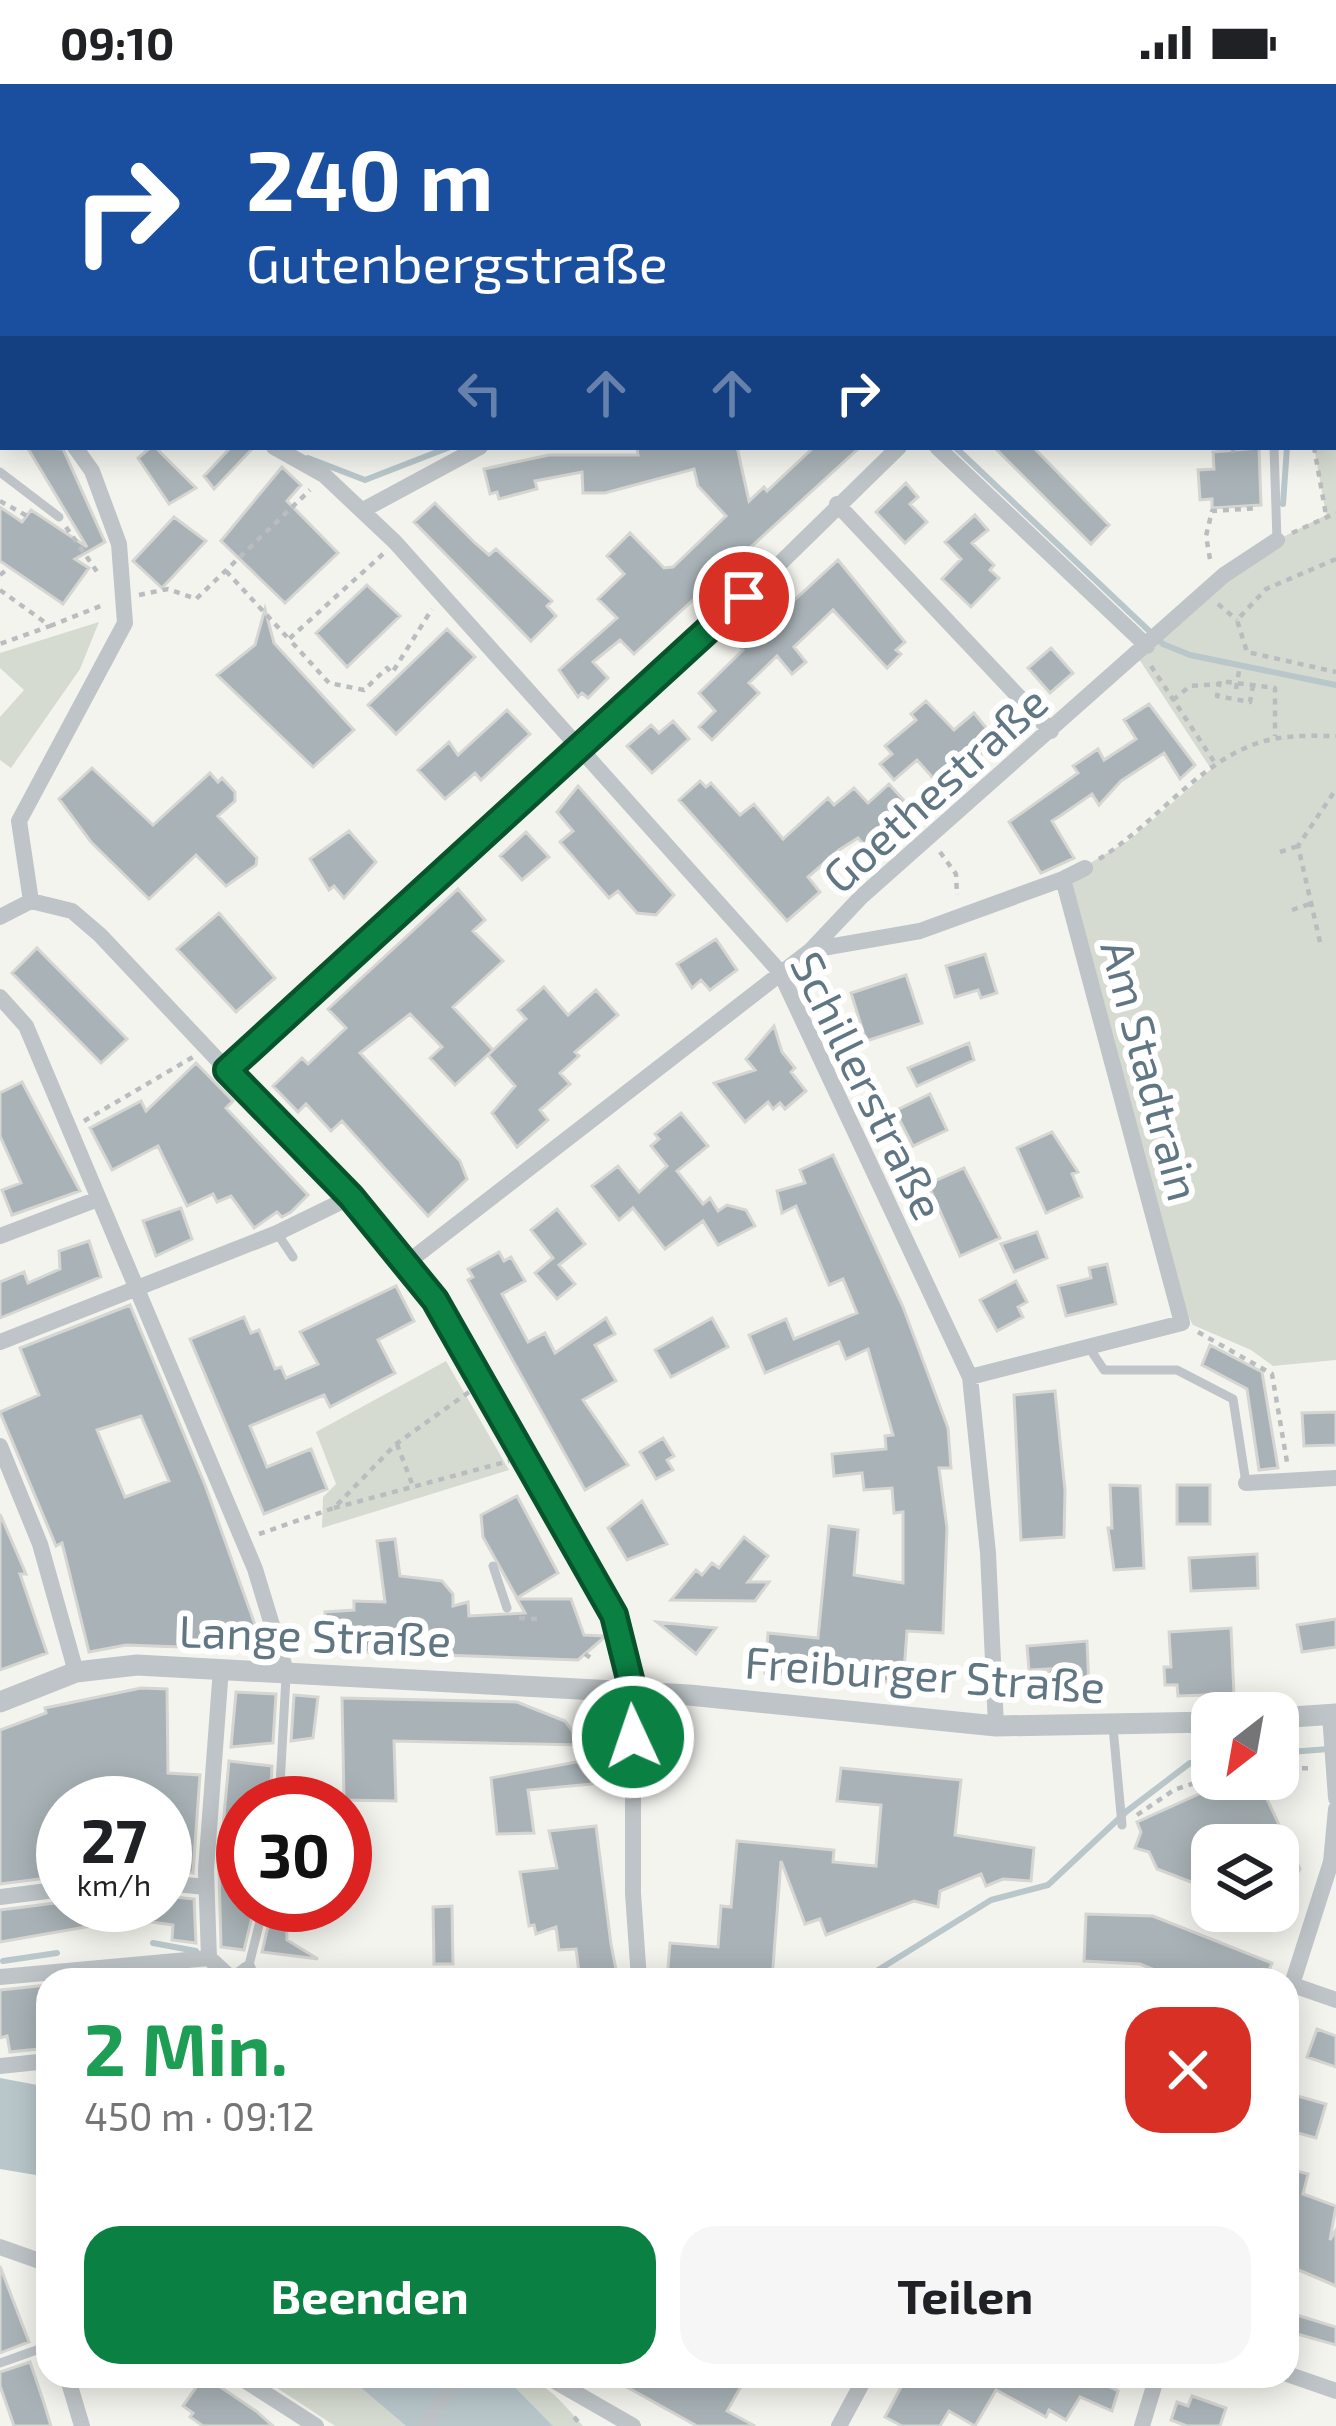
<!DOCTYPE html>
<html lang="de">
<head>
<meta charset="utf-8">
<style>
	:root { --surface:#fff; --page:#f6f6f6; --text:#202124; --muted:#757577; --accent:#0b8043 }
	body { margin:0; font-family:"Exo 2",sans-serif; background:var(--page); color:var(--text); height:100vh; display:flex; flex-direction:column; font-size:45px; white-space:nowrap }
	* { box-sizing:border-box; margin:0 }
	p { font-size:39px; color:var(--muted) }
	.icon { flex:none; width:66px; height:66px; fill:none; stroke:currentColor; stroke-width:2; stroke-linecap:round; stroke-linejoin:round }
	.map { position:relative; flex:1; overflow:hidden }
	.side { position:absolute; left:36px; top:1884px; width:1263px; height:420px; display:flex; flex-direction:column; background:var(--surface); border-radius:36px; box-shadow:0 6px 30px #0003 }
	.side>* { flex:none }
	.top-card { position:absolute; left:0px; top:0px; width:1338px; height:366px; box-shadow:0 6px 30px #0003; background:#1a4fa0; color:#fff; overflow:hidden }
	.needle { width:78px; rotate:211deg }
	.fabs { position:absolute; left:1191px; top:1608px; display:grid; gap:24px }
	.fabs a { display:grid; place-items:center; width:108px; height:108px; border-radius:24px; background:var(--surface); box-shadow:0 6px 30px #0003; font-size:60px }
	.speed { position:absolute; left:36px; top:1692px; display:flex; gap:24px; font-size:60px; font-weight:700; text-align:center }
	.speed>* { display:grid; place-content:center; width:156px; height:156px; border-radius:50%; background:var(--surface); box-shadow:0 6px 30px #0003; line-height:1 }
	.speed small { font-size:30px; font-weight:400 }
	.speed .limit { border:18px solid #d22; background:#fff; color:#111 }
	.pin { position:absolute; display:grid; place-items:center; width:102px; height:102px; color:#fff; margin:-51px; border:6px solid #fff; border-radius:50%; box-shadow:0 3px 12px #0007 }
	.me { position:absolute; width:132px; margin:-66px; rotate:357deg; stroke-linejoin:round; filter:drop-shadow(0 0 9px #0008) }
	.turn { display:flex; align-items:center; gap:42px; height:252px; padding:0 48px; font-size:54px }
	.turn .icon { width:156px; height:156px; stroke-width:2.5 }
	.turn b { display:block; font-size:84px; line-height:102px }
	.lanes { display:flex; align-items:center; height:114px; padding:0 48px; background:#0003; justify-content:center; gap:60px; direction:ltr }
	.lanes .off { opacity:.35 }
	.round { display:grid; place-items:center; flex:none; width:126px; height:126px; border-radius:36px; background:var(--page) }
	.summary { display:flex; align-items:center; justify-content:space-between; height:204px; padding:0 48px }
	h1 { font-size:72px; font-weight:700; line-height:90px; color:#1e9e55 }
	.primary-button { display:flex; gap:24px; margin-top:auto; padding:24px 48px }
	.primary-button a { flex:1; height:138px; border-radius:36px; background:var(--accent); color:#fff; font-size:48px; font-weight:700; line-height:138px; text-align:center }
	.primary-button a+a { background:var(--page); color:var(--text) }
	.status { display:flex; justify-content:space-between; align-items:center; height:84px; padding:0 60px; background:var(--surface); direction:ltr }
	.status svg { height:33px; fill:currentColor }
	.map>svg:first-child { display:block }
</style>
</head>
<body>
<div class="status"><b>09:10</b><svg viewBox="0 0 49 12"><path d="M0 12V9h3v3zM5 12V6h3v6zM10 12V3h3v9zM15 12V0h3v12zM26 1h20v11H26zM47 4h2v5h-2z"/></svg></div>
<div class="map">
<svg width="1336" height="2342" viewBox="0 0 1336 2342">
	<rect width="100%" height="100%" fill="#f4f4ef"/>
	<path fill="#d5dbd0" d="M1336,155v1121l-63,6 -22,-16 -58,-25 -5,-9 -125,-437 68,-40 80,-70 -74,-113 140,-116 49,-25 -12,-68h21z
		M99,538l-19,47 -69,99 -11,-8v-43l24,-27 -24,-22v-15z
		M446,1277l63,109 -187,58 1,-31 13,-13 -20,-52z
		M259,2292h88l59,50h-71z
		M504,2292c39,0 54,22 79,50h-30z"/>
	<path fill="#b9c7cb" d="M0,1994l48,9v90l-48,-8z
		M347,2292h157l49,50h-147z"/>
	<g fill="none" stroke-linecap="round" stroke-linejoin="round">
		<path stroke="#b9c7cb" stroke-width="6" d="M0,137l3,1
			M955,363l208,197 27,11 146,30
			M308,374l57,22 85,-33
			M1283,420l4,-57
			M1278,1669l50,-4
			M153,1859l43,8
			M3,1877l54,-8
			M862,1896l129,-80 57,-15 79,-74 63,-48 22,-2"/>
	</g>
	<path fill="#a9b3b7" stroke="#d5d5d2" stroke-width="3" fill-rule="evenodd" d="M27,363l36,2 42,93 -30,17 14,9 -26,36 -63,-43v-54l22,15 9,-12 56,37z
		M151,363h4l41,41 -27,16 -31,-46z
		M231,363h23l-40,42 -10,-13z
		M637,363h100l12,54 15,-14 3,4 47,-44h46l-226,207 -14,-14 -27,22 15,16 -20,20 -6,-5 -4,4 -19,-27 58,-52 -19,-19 26,-25 -17,-18 23,-23 34,35 9,-1 53,-51 -28,-30 -4,-17 -89,24h-22l-1,-21 -47,9 2,8 -38,10 -2,-7 -7,2 -6,-25 65,-14h89z
		M994,363h39l76,78 -18,19z
		M1259,364l2,57 -49,3v-9l-12,1 -2,-30 16,-1 -1,-17z
		M282,383l19,18 -14,16 51,52 -53,50 -64,-62z
		M906,399l12,14 -8,7 17,18 -22,21 -29,-31z
		M435,419l40,40 14,12 7,-6 56,52 -5,5 9,10 -25,25 -117,-119z
		M975,431l13,15 -16,13 22,22 -4,5 9,8 -28,29 -29,-28 19,-20 -16,-17z
		M174,433l32,24 -44,47 -29,-27z
		M838,476l67,82 -9,8 5,4 -14,14 -54,-58 -39,37 12,15 -14,12 -15,-18 -28,27 10,10 -47,47 -13,-13 16,-16 -16,-18 44,-43 -5,-5 22,-21 4,4z
		M367,501l33,31 -53,51 -31,-34z
		M265,525l9,34 80,87 -41,37 -96,-92 38,-30z
		M447,545l28,28 -79,77 -28,-29z
		M1051,564l22,25 -23,20 -22,-25z
		M926,617l28,29 20,-17 22,27 -41,42 -4,-4 -10,9 -24,-27 -23,20 -14,-16 12,-10 -7,-8 31,-26 -5,-6z
		M1149,620l46,61 -15,14 -16,-26 -43,28 -22,24 -7,-11 -32,22 -8,5 22,37 -33,15 -32,-51 69,-49 -5,-7 25,-17 6,11 32,-21 -12,-19z
		M507,626l23,24 -49,46 -6,-7 -30,26 -27,-29 31,-28 9,13z
		M673,637l16,18 -37,34 -25,-27 24,-21 8,8z
		M92,684l61,57 57,-52 8,9 4,-4 13,14v9l-17,15 39,42 -1,7 -30,21 -30,-31 -47,44 -58,-57 -32,-43z
		M700,697l6,6 5,-4 29,32 14,-11 29,35 45,-41 6,7 20,-17 14,15 21,-19 28,31 -44,40 -15,-17 -19,12 -31,27 12,15 -33,29 -108,-121z
		M578,702l96,109 -18,20 -19,-2 -19,-22 -9,7 -49,-56 13,-11 -16,-19z
		M349,747l27,31 -32,36 -10,-12 -5,4 -19,-31z
		M526,748l23,25 -27,23 -22,-24z
		M458,805l27,31 -12,11 30,30 -50,46 40,43 -38,35 -25,-27 12,-11 -32,-33 -50,39 100,108 7,18 -39,37 -86,-95 -11,10 -25,-27 -8,8 -25,-26 29,-28 6,6 38,-36 -18,-19z
		M219,829l56,65 -39,34 -59,-63z
		M716,855l21,31 -27,20 -9,-10 -9,8 -15,-24z
		M37,864l90,91 -26,24 -89,-90z
		M985,870l12,39 -16,5 -3,-8 -23,7 -9,-31z
		M906,891l16,48 -56,18 -15,-48z
		M544,903l24,28 28,-25 22,25 -43,37 4,4 -19,17 10,11 -30,26 8,10 -31,27 -25,-34 23,-27 -27,-31 38,-36 -8,-9z
		M774,942l8,26 13,16 -4,4 15,19 -21,18 -5,-6 -7,6 -5,-7 -23,20 -31,-39 41,-13 -9,-11z
		M969,959l5,17 -57,26 -9,-18z
		M196,979l37,38 -7,7 82,87 -17,17 -9,5 -5,-5 -23,16 -23,-32 -14,6 -4,-8 -26,12 -29,-60 -46,24 -22,-42 51,-27 5,10z
		M22,998l58,109 -68,24 -10,-25 19,-7 -21,-47v-43z
		M930,1010l17,36 -34,16 -18,-35z
		M681,1029l27,33 -31,25 26,33 7,-6 8,13 9,-6 19,5 9,16 -37,19 -15,-24 -38,28 -32,-41 -14,12 -27,-34 26,-20 21,26 28,-26 -16,-20 8,-7 -4,-5z
		M1052,1048l26,40 -6,2 10,23 -36,16 -29,-65z
		M833,1071l70,152 45,121 3,40h-12l8,60 -4,105 -36,-2 -3,40 -12,-1 -5,12 -122,-9 3,-40 50,5 11,-112 29,4 -4,45 49,8v-71l-9,1 -2,-25 -28,2 -2,-17 -28,3 -2,-22 54,-5 -1,-13 8,-1 -25,-86 -22,10 -7,-17 -74,31 -16,-38 37,-16 8,20 63,-26 -14,-34 -14,6 -33,-79 -14,7 -5,-22 28,-8 -5,-13z
		M964,1084l36,70 -40,18 -32,-72z
		M181,1124l11,31 -36,17 -13,-35z
		M557,1125l28,35 -26,21 16,19 -18,15 -22,-26 18,-15 -22,-28z
		M1037,1148l10,26 -33,14 -13,-28z
		M89,1157l12,36 -101,41v-36l24,-10 4,11 32,-14 -1,-18z
		M499,1168l5,9 7,-4 14,24 -23,13 26,48 17,-9 10,20 51,-35 9,16 -20,11 21,36 -33,19 45,65 -43,25 -117,-210 5,-3 -5,-8z
		M1107,1180l9,40 -50,12 -8,-30 33,-8 -2,-10z
		M1016,1197l11,21 -9,5 5,10 -26,14 -17,-31z
		M396,1202l18,35 -36,19 17,33 -65,34 -6,-12 -74,31 17,41 44,-18 16,40 -63,25 -74,-175 54,-22 7,16 8,-3 16,39 6,-2 5,11 32,-14 -18,-32z
		M130,1221l75,180 59,165 -138,-5 -37,7 -27,-109 -6,3 -56,-134 39,-17 -19,-47zM141,1332l28,65 -44,16 -28,-67z
		M712,1234l16,29 -57,30 -16,-27z
		M1210,1261l52,27 16,96 -19,2 -12,-81 -45,-24z
		M1055,1307l10,99 -1,47 -43,3 -7,-145z
		M1336,1328v33l-32,1 -2,-33z
		M663,1354l11,18 -7,4 6,10 -17,9 -16,-27z
		M1110,1401l30,1 4,82 -30,2 -6,-42h4z
		M1177,1401h33v39h-33z
		M517,1412l41,77 -41,25 -34,-61 -2,-22z
		M642,1417l25,43 -40,16 -19,-32z
		M0,1430l26,60h-6l27,79 -47,17z
		M744,1453l24,19 -20,26h21l-14,19 -84,-1 25,-30 6,5 10,-12 7,5z
		M395,1455l5,37 42,5 11,13v12l15,-4 1,14 56,-3 -8,-14h54l13,36 22,1 -28,24 -241,-9 -1,-8 -10,2 -1,-33 29,-2v-9l31,1 -8,-61z
		M1257,1470l1,34 -67,3 -2,-33z
		M1336,1535v28l-34,5 -5,-27z
		M657,1538l59,6 -20,26z
		M1231,1544l3,66 -56,2 -1,-11h-12l-1,-18h7l-2,-35z
		M1087,1557l2,47 -55,5 16,-24 -21,1 -2,-24z
		M141,1604l26,1 1,84 32,2 -7,98 -28,-3v-67h-102v73l-63,8v-154l46,-17 -1,-5z
		M236,1608l40,2 -3,49 -42,4z
		M294,1611l24,2 -5,41 -22,3z
		M342,1614l175,4 48,19 18,24 -189,-4 2,60 -52,-1z
		M587,1676l5,24 -64,6 6,43 -37,1 -6,-56z
		M229,1677l43,5 -2,37h-27v102h12l-11,45 -23,-3 -2,-77z
		M841,1684l120,12 -6,55 79,13 -3,33 -28,-2 -17,7 -5,-12 -41,17 -2,16 -24,-6 -88,34 -6,-16 -15,5 -24,-63 -9,119 -105,-1 3,-36 48,4 3,-41 10,1 6,-66 97,9 -1,12 43,4 5,-61 -44,-4z
		M1230,1696h28l42,89 -22,35v-59h-66v45l-55,-21 -8,-17 -14,-4 6,-16 -4,-10z
		M596,1742l15,118 7,36h-38l-4,-31 -17,1 -3,-23 -20,7 -2,-9 -5,1 -9,-54 37,-4 -8,-37z
		M165,1812l29,3 2,44 -24,-3 1,-15 -42,-6 -131,23v-32l63,-8 102,3z
		M273,1821h13l1,35 31,19 -56,-7z
		M452,1822l1,58h-19l-1,-57z
		M1086,1830l67,2 119,47 -7,17h-86l-39,-16 -56,-3z
		M48,1901v63l-38,4 -3,-16 -7,2v-48z
		M1317,1945l19,7v31l-29,-10z
		M1294,2011l32,9 -10,34 -29,-8v-25z
		M1287,2084l21,6 -5,20 33,12 -6,34 6,-10v56l-49,-21z
		M0,2182l29,76 -29,11z
		M1287,2228l49,15v18l-49,-14z
		M30,2278l13,38 8,26h-37l-14,-40v-14z
		M204,2292l52,35 17,15h-70l-13,-9 3,-4 -10,-7z
		M607,2292h140l-20,35 28,15h-58z
		M907,2292h181l30,15 -6,20 -32,-14 -14,23 -17,-10 -3,7 -50,-27 -21,36 -26,-15 -9,15h-38l-17,-9z
		M1192,2312l34,12 -6,18h-33l-16,-6 6,-18 11,4z"/>
	<g fill="none" stroke-linecap="round" stroke-linejoin="round">
		<path stroke="#babdbf" stroke-width="4.5" stroke-dasharray="6 6" stroke-linecap="butt" d="M310,3l1,-3
			M1335,121l1,1
			M1335,137h1
			M1233,363v12
			M1314,363l12,68
			M0,417l27,15
			M66,443l34,49
			M1292,449l44,-20
			M383,470l-94,85 40,44 35,7 23,-22 5,5 40,-64
			M1210,475l-4,-23 6,-25 47,-3
			M1336,475l-70,30 -29,31 10,32 89,20
			M226,487l61,66
			M0,491l9,-7
			M0,506l50,36 -50,18
			M139,511l29,-6 28,10 114,-109
			M1218,520l19,16
			M50,542l53,-21
			M1151,582l66,100
			M1253,601l-3,17 -33,-6 3,-15 55,7v48
			M1236,605l3,-18
			M1173,616l17,-14 30,-2
			M940,768l16,22 1,21
			M1280,768l18,-6
			M1099,775c58,-35 109,-111 180,-121 18,-3 38,-2 57,-2
			M1292,826l17,-6
			M1320,858l-22,-96 38,-57
			M84,1037l109,-64
			M1198,1248l74,42 15,88
			M397,1360l17,45
			M334,1424l175,-47
			M259,1450l75,-26 62,-64 73,-52
			M519,1534l18,1
			M585,1570l6,4
			M1278,1685l36,-1
			M1137,1731l37,-25 38,-13
			M574,2333l8,9"/>
		<path stroke="#bec4c7" stroke-width="9" d="M1335,34l1,-1
			M1274,363l3,93
			M0,388l59,45
			M277,1149l16,24
			M1090,1265l14,21h73l56,29 13,84
			M493,1482l14,42
			M1113,1643l9,98
			M279,1719l7,-126
			M248,1885l16,-64
			M0,2279l48,-17"/>
		<path stroke="#bec4c7" stroke-width="16" d="M229,0l6,3
			M565,0l5,3
			M969,3l4,-3
			M1335,84h1
			M0,284l3,10
			M274,363l50,28 71,67 385,430 190,405 18,176 8,173
			M937,363l210,199
			M837,420l214,227
			M363,426l117,-63
			M1063,795l22,-11
			M31,817l41,10 28,24 308,327 88,141 118,212 19,76v202l6,87
			M31,817l-12,-80 106,-198 -6,-79 -27,-73 -17,-24
			M0,833l31,-16
			M811,866l109,-19 143,-52 119,444 -212,54
			M0,913l26,29 229,543 31,102
			M227,985l486,-440 186,-182
			M0,1152l98,-37
			M408,1178l403,-312 50,-53 363,-322 53,-35
			M0,1258l277,-109 74,-36
			M0,1362l40,98 36,128
			M1246,1399l90,-5
			M1330,1631l6,83
			M165,1799l41,4
			M0,1813l63,-8
			M209,1874l-3,-88 15,-202
			M209,1874l24,22
			M0,1893l209,-19
			M233,1896l15,-11
			M1293,1901l43,15
			M1287,1916l44,-138 5,-53
			M0,1982l48,-5
			M0,2163l48,17
			M1287,2290l49,17
			M67,2292l15,50
			M238,2292l78,50
			M546,2292l87,50
			M425,2342l34,-50
			M839,2342l27,-50
			M1142,2342l15,-50"/>
		<path stroke="#bec4c7" stroke-width="21" d="M0,1618l76,-30 61,-7 552,30 307,31 216,-4
			M1278,1634l58,-4"/>
	</g>
	<g fill="none" stroke-linecap="round" stroke-linejoin="round">
		<defs>
			<path id="route" d="M633,1653v-46l-19,-76 -179,-315 -84,-103 -124,-127 517,-473"/>
		</defs>
		<use href="#route" stroke="#07532c" stroke-width="30"/>
		<use href="#route" stroke="#0b8043" stroke-width="21"/>
	</g>
	<g text-anchor="middle" dominant-baseline="central" stroke-width="12" stroke-linejoin="round" paint-order="stroke">
		<g font-size="45" fill="#607683" stroke="#fff">
			<text transform="translate(934 704) rotate(-42)">Goethestraße</text>
			<text transform="translate(1152 986) rotate(75)">Am Stadtrain</text>
			<text transform="translate(869 1001) rotate(64)">Schillerstraße</text>
			<text transform="translate(315 1550) rotate(2)">Lange Straße</text>
			<text transform="translate(925 1589) rotate(4)">Freiburger Straße</text>
		</g>
	</g>
</svg>
<div class="fabs">
<a><svg class="needle" viewBox="-14 -14 28 28"><path d="M0-13l5 13h-10z" fill="#e53935"/><path d="M0 13l5-13h-10z" fill="#757577"/></svg></a>
<a><svg class="icon" aria-label="layers" viewBox="0 0 24 24"><path d="M12 4l9 5-9 5-9-5zM3 14l9 5 9-5"/></svg></a>
</div>
<div class="speed"><div>27<small>km/h</small></div><div class="limit">30</div></div>
<div class="pin" style="left:744px;top:513px;background:#d93025"><svg class="icon" aria-label="arrive" viewBox="0 0 24 24"><path d="M6 21V4h12l-3 4 3 4H6"/></svg></div>
<svg class="me" style="left:633px;top:1653px" viewBox="-20 -20 40 40"><circle r="17" fill="#0b8043" stroke="#fff" stroke-width="3"/><path d="M0-11L8 9 0 5-8 9z" fill="#fff"/></svg>
<div class="top-card">
<div class="turn"><svg class="icon" aria-label="right" viewBox="0 0 24 24"><path d="M7 20v-9h11M14 6l5 5-5 5"/></svg><div><b>240 m</b>Gutenbergstraße</div></div>
<div class="lanes"><svg class="icon off" aria-label="left" viewBox="0 0 24 24"><path d="M17 20v-9H6M10 6l-5 5 5 5"/></svg><svg class="icon off" aria-label="ahead" viewBox="0 0 24 24"><path d="M12 20V5M6 11l6-6 6 6"/></svg><svg class="icon off" aria-label="ahead" viewBox="0 0 24 24"><path d="M12 20V5M6 11l6-6 6 6"/></svg><svg class="icon" aria-label="right" viewBox="0 0 24 24"><path d="M7 20v-9h11M14 6l5 5-5 5"/></svg></div>
</div>
<section class="side">
<div class="summary"><div><h1>2 Min.</h1><p>450 m · 09:12</p></div><a class="round" style="background:#d93025;color:#fff"><svg class="icon" aria-label="close" viewBox="0 0 24 24"><path d="M6 6l12 12M18 6L6 18"/></svg></a></div>
<div class="primary-button"><a>Beenden</a><a>Teilen</a></div>
</section>
</div>
</body>
</html>
